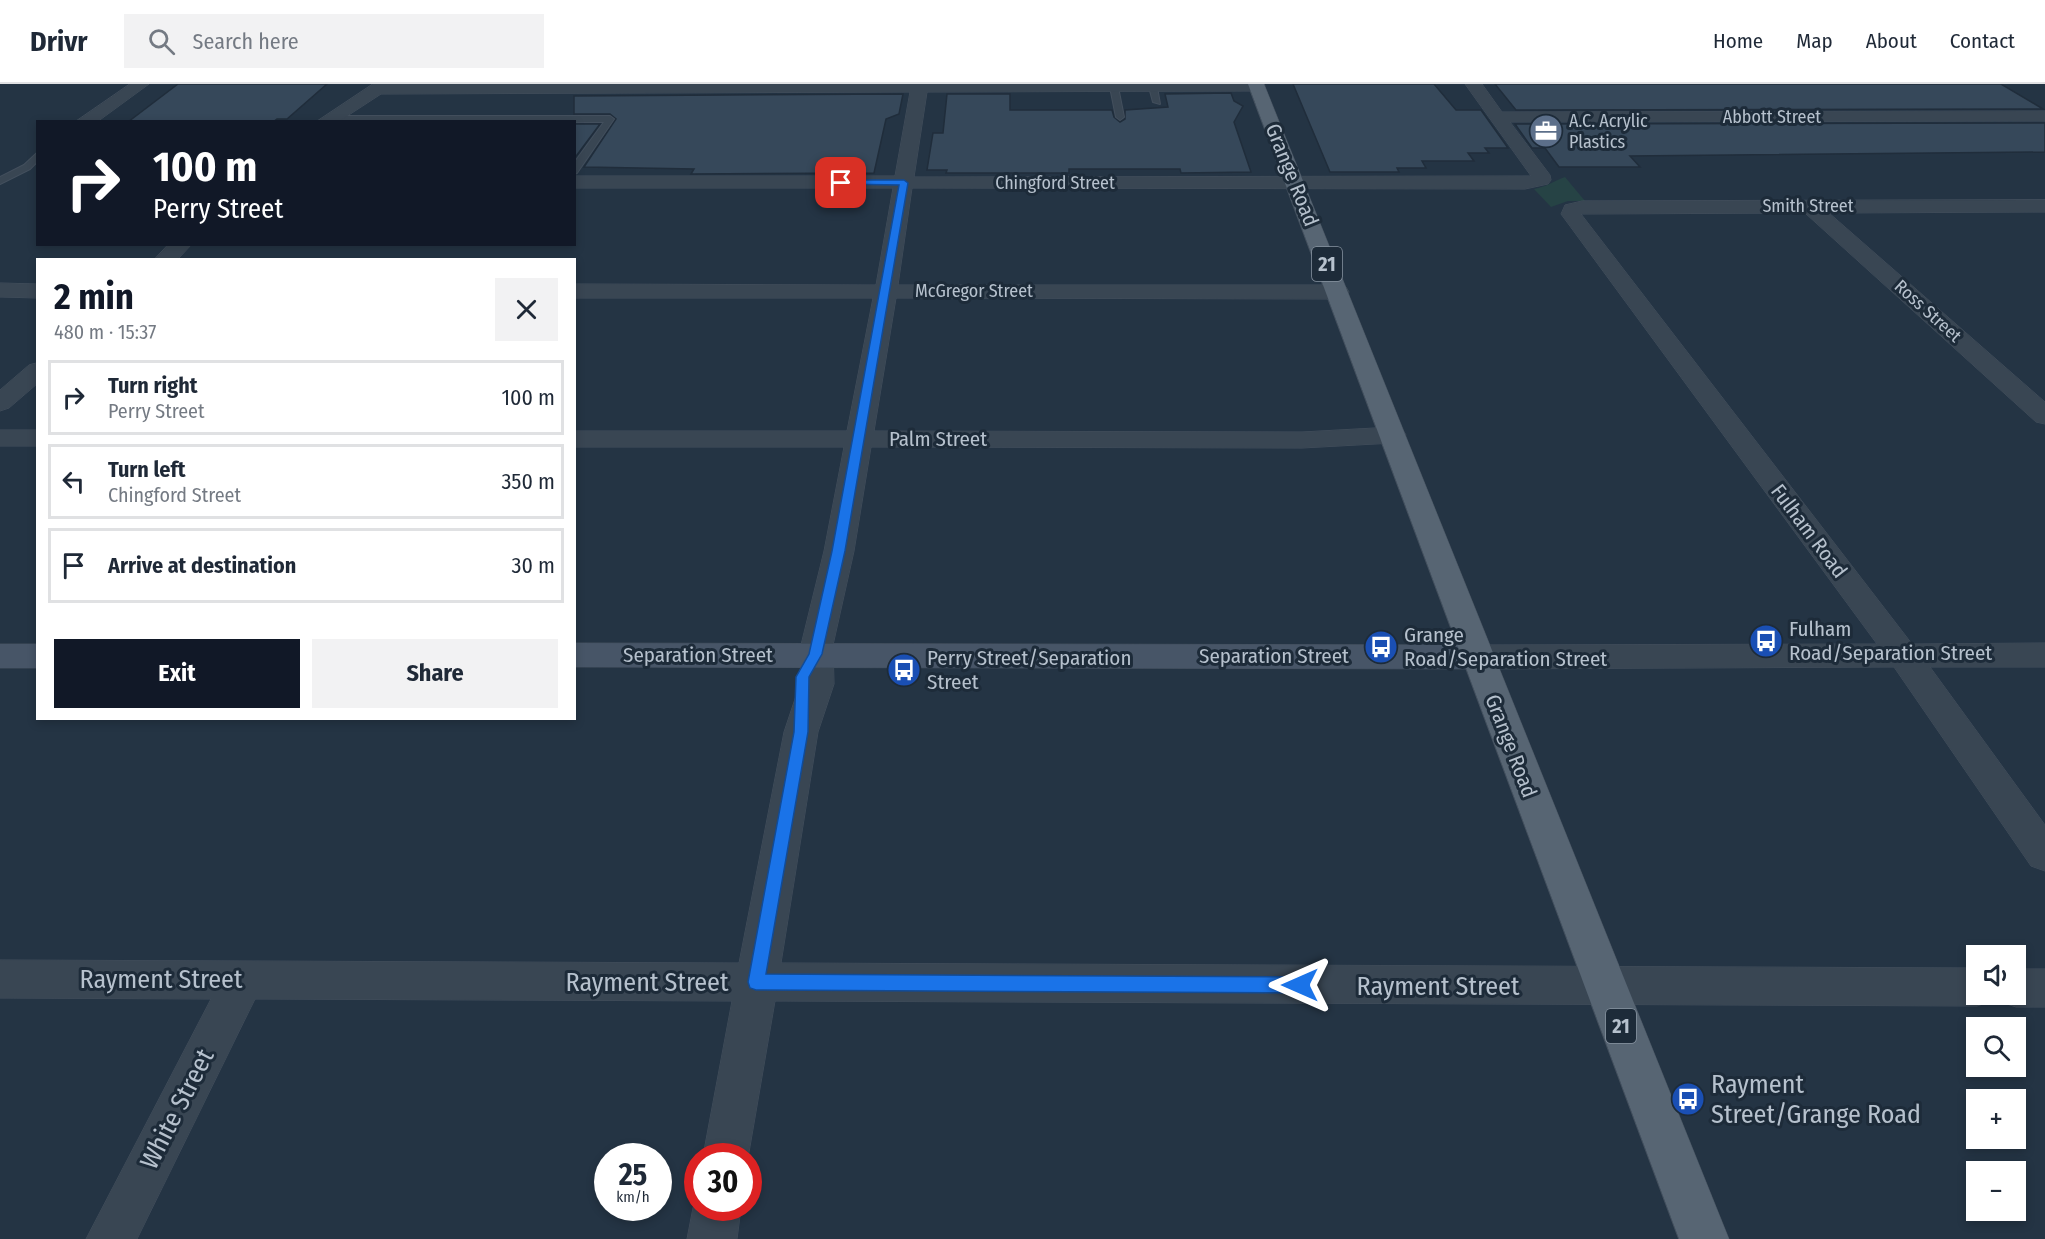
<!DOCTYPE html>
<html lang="en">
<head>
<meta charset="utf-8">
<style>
	:root { --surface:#fff; --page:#f2f2f3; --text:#1f2937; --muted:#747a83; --line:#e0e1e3; --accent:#111827 }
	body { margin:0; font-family:"Fira Sans Condensed",sans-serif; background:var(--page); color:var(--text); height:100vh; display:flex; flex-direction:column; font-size:22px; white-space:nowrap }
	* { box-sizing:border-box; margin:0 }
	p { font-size:20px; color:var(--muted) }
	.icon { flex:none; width:33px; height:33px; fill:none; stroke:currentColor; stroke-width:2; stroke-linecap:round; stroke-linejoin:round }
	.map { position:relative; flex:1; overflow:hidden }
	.details { position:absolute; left:36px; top:174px; width:540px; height:462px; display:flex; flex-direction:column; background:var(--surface); border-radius:0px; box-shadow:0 3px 9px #0003 }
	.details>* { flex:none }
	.banner { position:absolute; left:36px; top:36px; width:540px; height:126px; border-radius:0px; box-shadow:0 3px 9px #0003; background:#111827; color:#fff; overflow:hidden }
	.controls { position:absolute; left:1966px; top:861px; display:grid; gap:12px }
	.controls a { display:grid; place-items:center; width:60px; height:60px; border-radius:0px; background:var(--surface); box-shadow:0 3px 9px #0003; font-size:30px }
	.speed { position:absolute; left:594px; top:1059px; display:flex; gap:12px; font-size:30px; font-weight:700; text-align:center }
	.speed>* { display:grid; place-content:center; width:78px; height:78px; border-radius:50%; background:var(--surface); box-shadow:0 3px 9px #0003; line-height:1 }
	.speed small { font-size:15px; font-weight:400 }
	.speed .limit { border:9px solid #d22; background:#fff; color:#111 }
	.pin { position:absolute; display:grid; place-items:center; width:51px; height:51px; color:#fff; margin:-26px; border-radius:12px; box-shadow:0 3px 9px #0006 }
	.me { position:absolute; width:66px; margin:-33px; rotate:270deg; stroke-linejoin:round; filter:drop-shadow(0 0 4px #0008) }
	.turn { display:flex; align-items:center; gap:21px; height:126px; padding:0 18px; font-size:27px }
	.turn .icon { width:78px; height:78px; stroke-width:2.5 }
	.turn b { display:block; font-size:42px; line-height:51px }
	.round { display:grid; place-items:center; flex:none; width:63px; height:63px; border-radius:0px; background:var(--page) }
	.summary { display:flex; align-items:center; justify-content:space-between; height:102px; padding:0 18px }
	h1 { font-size:36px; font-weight:700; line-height:45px; color:var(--accent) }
	.button { display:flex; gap:12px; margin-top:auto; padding:12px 18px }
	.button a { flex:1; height:69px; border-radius:0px; background:var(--accent); color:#fff; font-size:24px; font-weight:700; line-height:69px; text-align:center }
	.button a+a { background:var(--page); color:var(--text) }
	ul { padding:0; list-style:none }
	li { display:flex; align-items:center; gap:18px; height:75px; margin:0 12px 9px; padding:0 6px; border:3px solid var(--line); border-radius:0px }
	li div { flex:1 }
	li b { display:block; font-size:22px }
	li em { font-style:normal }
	header { display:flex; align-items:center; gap:36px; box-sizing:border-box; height:84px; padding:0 30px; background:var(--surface); border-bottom:2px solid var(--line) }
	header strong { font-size:28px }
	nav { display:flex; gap:33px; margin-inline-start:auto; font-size:21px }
	.search { width:420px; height:54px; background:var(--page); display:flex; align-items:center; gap:15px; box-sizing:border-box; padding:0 21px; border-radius:0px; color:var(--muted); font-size:22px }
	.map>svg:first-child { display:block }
</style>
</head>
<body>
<header>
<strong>Drivr</strong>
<div class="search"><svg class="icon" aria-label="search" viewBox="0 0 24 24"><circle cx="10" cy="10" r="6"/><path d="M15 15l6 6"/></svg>Search here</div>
<nav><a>Home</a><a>Map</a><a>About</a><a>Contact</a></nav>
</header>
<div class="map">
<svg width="2045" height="1155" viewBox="0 0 2045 1155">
	<rect width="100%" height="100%" fill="#243444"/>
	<path fill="#264345" d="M1565,93l20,24h-17l-17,6 -17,-18c12,-2 20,-8 31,-12z"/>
	<path fill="#36485a" stroke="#202d3b" stroke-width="1.5" d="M178,0h149l-40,35h-10l-4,3h-145z
		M1293,0h141l22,26h25l27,38h-23l4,5h-21l6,8h-52l4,7h-29l2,4h-69z
		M1495,0h506l42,25 -527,1z
		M1231,9l3,8 9,5 -9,16 17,50 -70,1 -1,-4h-111v4h-123l1,-3h-20l6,-37h10l4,-39h63v16h102l2,7 6,5 5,-3v-9l43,-3 -3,-13z
		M903,10l-4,20 -13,5 -12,54 -183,1 3,-5 -110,-2 32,-48 -6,-5h-36v-18z
		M2045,39v29l-415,4 10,11h-81l-14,-19h-13l-17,-24z
		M574,40h26l-26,35z"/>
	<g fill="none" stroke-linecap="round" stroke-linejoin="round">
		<defs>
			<path id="lane" d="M1114,0l4,3 6,30 -4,3 -4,-3 -6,-30z
				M1153,0l4,3 3,17 -7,-2 -4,-15z
				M329,32h281l4,3 -37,54 -3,1v-11l30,-41 -278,-1v-4z
				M38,68v9l-8,8 -30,15v-7l24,-12z"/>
			<path id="street" d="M130,0h19l-52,38h-22z
				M373,0h891l1,2 -8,5 -330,1 -13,85 617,-1 -66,-92h17l20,28 543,-1v10l-535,1 40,53 1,5 -3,4 -23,5 -613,-1 -14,97h440l8,2 3,5 -3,5 -8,2 -442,-1 -22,133 428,1 91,-5 9,2 4,6 -4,6 -9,2 -91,5 -431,-1 -17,104 -21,94 1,39 -16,48 -37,231 1196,5v26h18l-3,7 -15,5 -1202,-5 -27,157v-2h-45l29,-155 -477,-2 -118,240h-51l125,-240 -211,-1v-38l739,3 45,-231 16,-48 1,-39 23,-94 20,-104h-270v-16h273l26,-133h-299v-14l302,1 17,-97h-319v-12h321l15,-84 -529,2 -43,28h-22z
				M2045,116v12l-216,1 216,189v22l-9,-2 -231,-209 -224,1 331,430 133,-1v24h-115l115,158v46l-14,-5 -137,-199 -417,2 -12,-4 -4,-8 4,-8 12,-4 400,-1 -313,-426 -3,-4 4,-9 17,-4z
				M169,160h23l-15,16h-23z
				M0,199l38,1v14l-38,-1z
				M38,279v20l-29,25 -9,3v-21l29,-25z
				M0,346h38v16h-38z
				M2016,885h29v38h-29l-15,-5 -3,-8h18z
				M698,1113v11h43l-4,31h-50l6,-31z"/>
			<path id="secondary" d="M574,559l903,2 12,4 4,8 -4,8 -12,4 -903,-2z
				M0,560h38v24h-38z"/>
			<path id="primary" d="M1248,0h16l465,1155h-50z"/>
		</defs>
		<use href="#lane" stroke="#434f5d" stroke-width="2"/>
		<use href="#street" stroke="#434f5d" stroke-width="1"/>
		<use href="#secondary" stroke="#434f5d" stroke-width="1"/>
		<use href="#primary" stroke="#434f5d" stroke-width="1"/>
		<use href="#lane" fill="#394653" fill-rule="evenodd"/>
		<use href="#street" fill="#394653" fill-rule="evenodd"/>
		<use href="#secondary" fill="#475567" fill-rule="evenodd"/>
		<use href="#primary" fill="#576573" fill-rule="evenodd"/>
	</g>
	<path fill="#1a73e8" stroke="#114b97" stroke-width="1.5" d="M841,96h63l4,3 -63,368 -23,103 -13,23 -1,55 -42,242 534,3 7,2 2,6 -2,6 -7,2 -544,-3 -6,-2 -2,-6 46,-250 2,-55 13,-23 23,-103 67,-366 -61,-1 -1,-1z"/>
	<defs>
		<symbol id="office-disc" viewBox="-11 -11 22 22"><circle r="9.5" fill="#5c6f8a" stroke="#1d2b39"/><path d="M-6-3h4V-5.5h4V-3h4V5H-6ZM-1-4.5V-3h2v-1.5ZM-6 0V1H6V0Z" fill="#fff"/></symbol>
		<symbol id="bus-disc" viewBox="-11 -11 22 22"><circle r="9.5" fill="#1a4fb4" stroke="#1d2b39"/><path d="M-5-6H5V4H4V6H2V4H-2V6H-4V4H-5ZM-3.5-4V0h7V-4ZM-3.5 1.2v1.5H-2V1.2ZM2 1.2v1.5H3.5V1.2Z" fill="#fff"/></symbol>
	</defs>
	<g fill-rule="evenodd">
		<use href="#office-disc" x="1527" y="28" width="38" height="38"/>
		<use href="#bus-disc" x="1747" y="538" width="38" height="38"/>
		<use href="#bus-disc" x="1362" y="544" width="38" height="38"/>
		<use href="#bus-disc" x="885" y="567" width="38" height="38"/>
		<use href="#bus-disc" x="1669" y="996" width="38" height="38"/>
	</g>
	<g text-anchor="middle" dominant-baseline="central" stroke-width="6" stroke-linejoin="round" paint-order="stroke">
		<g font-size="18" fill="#b6c1cd" stroke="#1d2b39">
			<text x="1772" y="33">Abbott Street</text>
			<text x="1055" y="99">Chingford Street</text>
			<text x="1808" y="122">Smith Street</text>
			<text x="974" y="207">McGregor Street</text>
			<text transform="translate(1928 227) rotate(42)">Ross Street</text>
		</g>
		<g font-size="18" fill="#b6c1cd" stroke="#1d2b39" text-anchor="start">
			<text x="1569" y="37">A.C. Acrylic<tspan x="1569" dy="21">Plastics</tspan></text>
		</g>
		<g fill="#1d2b39" stroke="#8894a1" stroke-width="1.5">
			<rect x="1312" y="163" width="30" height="34" rx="4.5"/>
			<rect x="1606" y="925" width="30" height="34" rx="4.5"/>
		</g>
		<g font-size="20" font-weight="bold" fill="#b6c1cd">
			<text x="1327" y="180">21</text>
			<text x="1621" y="942">21</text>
		</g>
		<g font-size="21" fill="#b6c1cd" stroke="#1d2b39">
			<text transform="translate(1292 91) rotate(68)">Grange Road</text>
			<text x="938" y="355">Palm Street</text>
			<text transform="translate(1809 447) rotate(53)">Fulham Road</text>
			<text x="698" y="571">Separation Street</text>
			<text x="1274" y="572">Separation Street</text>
			<text transform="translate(1511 662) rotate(69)">Grange Road</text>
		</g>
		<g font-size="21" fill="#b6c1cd" stroke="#1d2b39" text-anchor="start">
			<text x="1789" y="545">Fulham<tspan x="1789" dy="24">Road/Separation Street</tspan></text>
			<text x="1404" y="551">Grange<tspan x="1404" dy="24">Road/Separation Street</tspan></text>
			<text x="927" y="574">Perry Street/Separation<tspan x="927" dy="24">Street</tspan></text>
		</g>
		<g font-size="26" fill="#b6c1cd" stroke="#1d2b39">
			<text x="161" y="895">Rayment Street</text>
			<text x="647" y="898">Rayment Street</text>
			<text x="1438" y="902">Rayment Street</text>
			<text transform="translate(177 1025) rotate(-63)">White Street</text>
		</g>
		<g font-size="26" fill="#b6c1cd" stroke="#1d2b39" text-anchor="start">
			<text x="1711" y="1000">Rayment<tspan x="1711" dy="30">Street/Grange Road</tspan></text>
		</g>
	</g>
</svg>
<div class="controls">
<a><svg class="icon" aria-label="sound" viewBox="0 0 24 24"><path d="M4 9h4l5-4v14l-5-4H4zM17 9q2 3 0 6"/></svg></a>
<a><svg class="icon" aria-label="search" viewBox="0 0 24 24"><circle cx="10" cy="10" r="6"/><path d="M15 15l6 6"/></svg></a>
<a>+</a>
<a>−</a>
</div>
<div class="speed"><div>25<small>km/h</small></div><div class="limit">30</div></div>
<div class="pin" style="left:841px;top:99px;background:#d93025"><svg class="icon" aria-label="arrive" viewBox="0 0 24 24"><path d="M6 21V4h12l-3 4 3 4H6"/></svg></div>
<svg class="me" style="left:1300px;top:901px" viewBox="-20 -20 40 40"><path d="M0-17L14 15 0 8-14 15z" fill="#1a73e8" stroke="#fff" stroke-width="4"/></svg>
<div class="banner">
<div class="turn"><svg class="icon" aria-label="right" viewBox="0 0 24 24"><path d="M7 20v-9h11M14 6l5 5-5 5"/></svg><div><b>100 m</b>Perry Street</div></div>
</div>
<section class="details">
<div class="summary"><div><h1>2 min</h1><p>480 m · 15:37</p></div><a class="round"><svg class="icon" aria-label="close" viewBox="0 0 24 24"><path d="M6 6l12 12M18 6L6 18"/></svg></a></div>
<ul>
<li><svg class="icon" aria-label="right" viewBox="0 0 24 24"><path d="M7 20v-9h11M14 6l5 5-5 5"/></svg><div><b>Turn right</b><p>Perry Street</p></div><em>100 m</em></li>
<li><svg class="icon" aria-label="left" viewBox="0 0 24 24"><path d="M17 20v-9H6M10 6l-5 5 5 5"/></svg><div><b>Turn left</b><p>Chingford Street</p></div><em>350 m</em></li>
<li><svg class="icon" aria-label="arrive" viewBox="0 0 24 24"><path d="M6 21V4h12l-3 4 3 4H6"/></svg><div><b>Arrive at destination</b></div><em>30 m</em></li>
</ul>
<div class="button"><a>Exit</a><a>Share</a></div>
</section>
</div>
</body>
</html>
